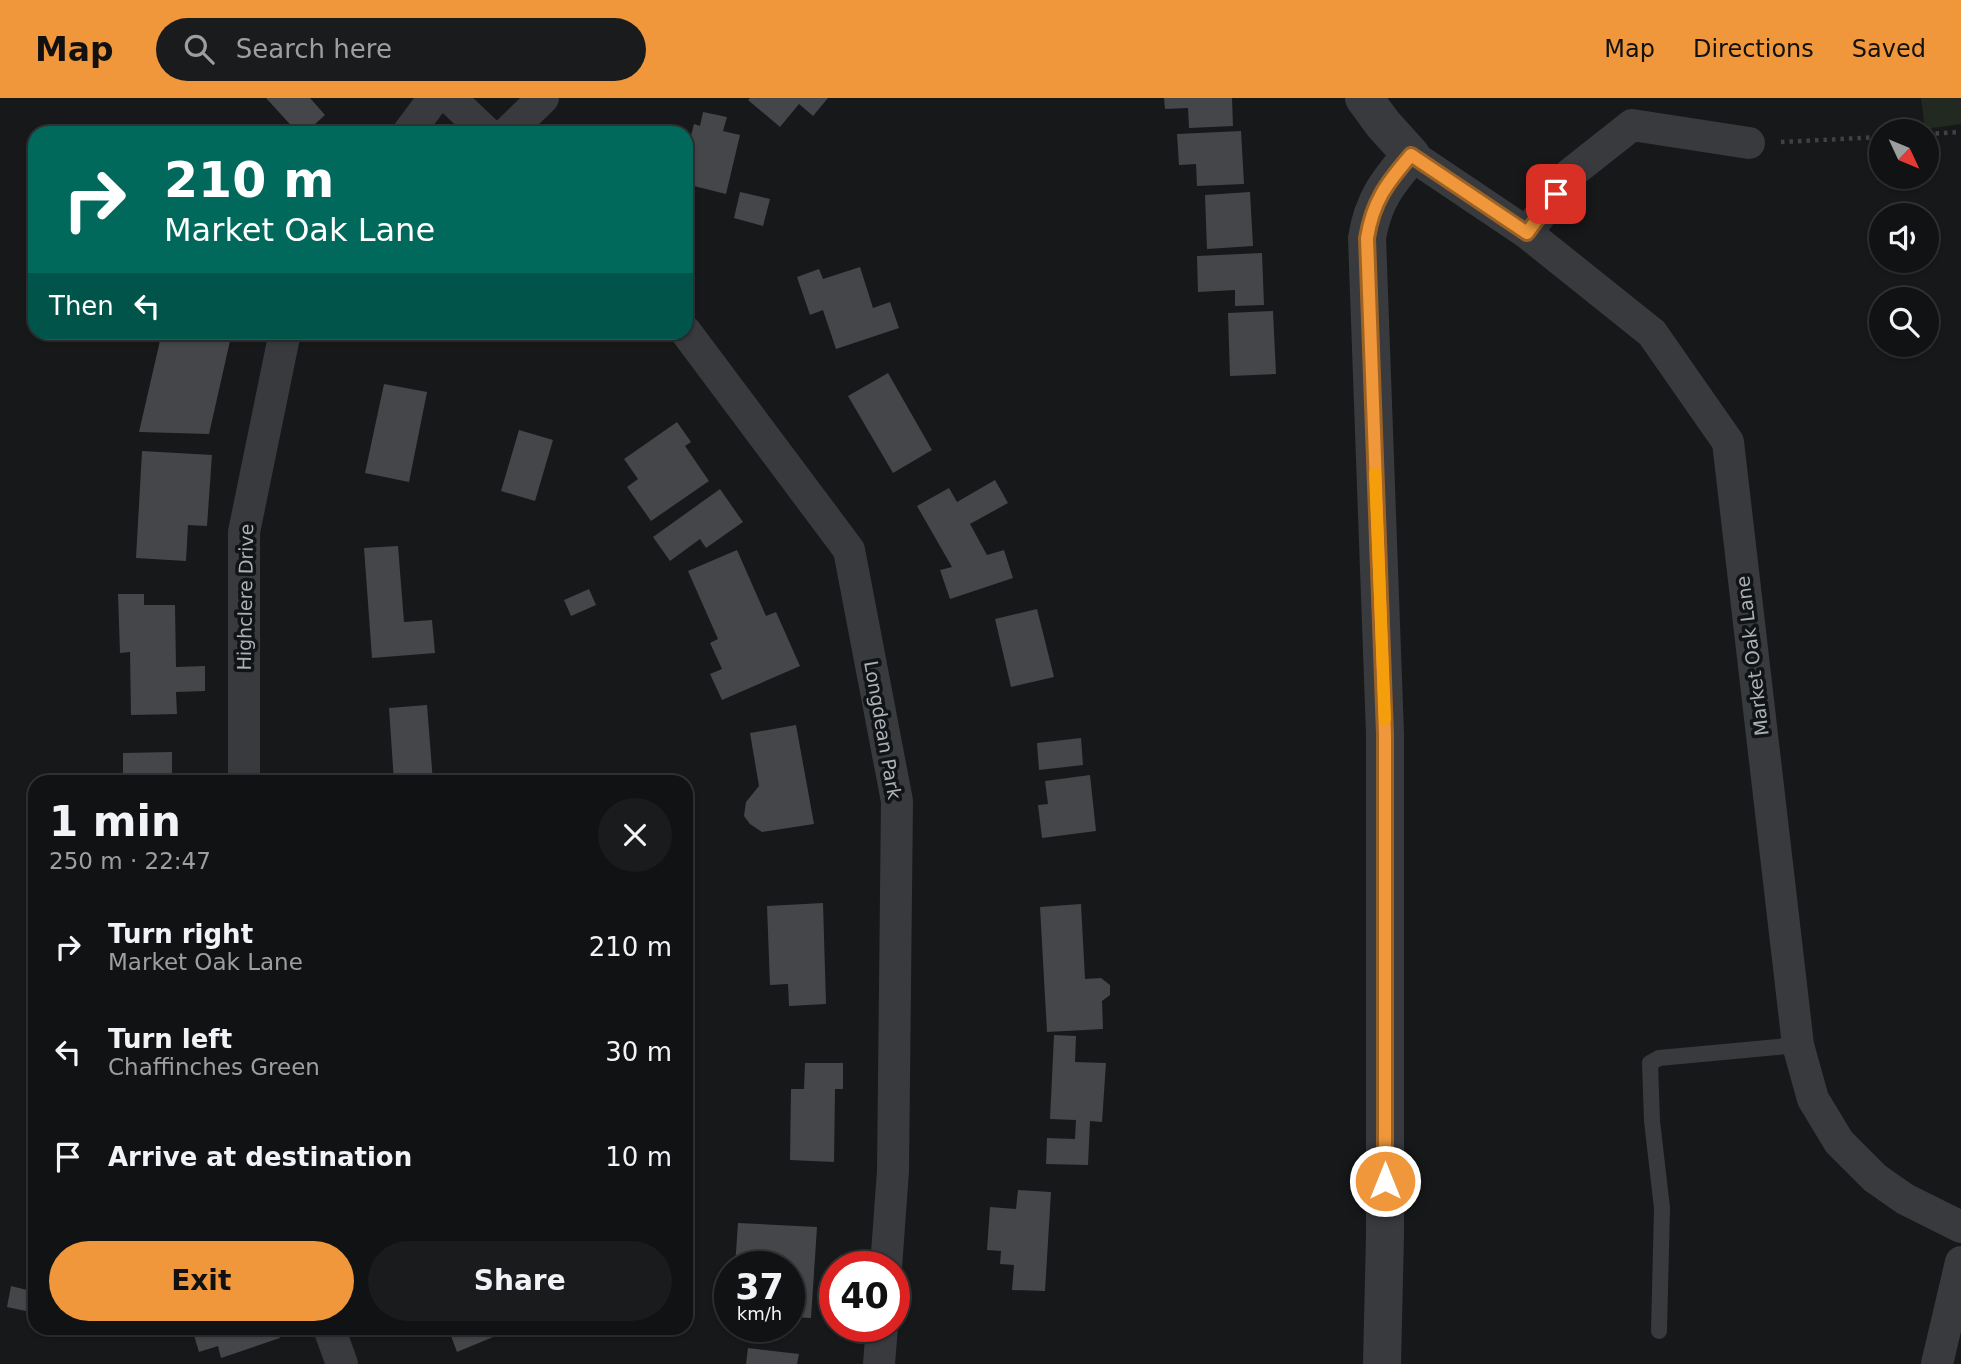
<!DOCTYPE html>
<html lang="en">
<head>
<meta charset="utf-8">
<style>
	:root { --surface:#111213; --page:#1a1b1c; --text:#f1f3f6; --muted:#9c9ea0; --line:#303233; --accent:#ef973a }
	body { margin:0; font-family:"DejaVu Sans",sans-serif; background:var(--page); color:var(--text); height:100vh; display:flex; flex-direction:column; font-size:26px; white-space:nowrap }
	* { box-sizing:border-box; margin:0 }
	p { font-size:23px; color:var(--muted) }
	.icon { flex:none; width:38px; height:38px; fill:none; stroke:currentColor; stroke-width:2; stroke-linecap:round; stroke-linejoin:round }
	.map { position:relative; flex:1; overflow:hidden }
	.panel { position:absolute; left:28px; top:677px; width:665px; height:560px; display:flex; flex-direction:column; background:var(--surface); border-radius:21px; box-shadow:0 2px 5px #0004,0 0 0 2px var(--line) }
	.panel>* { flex:none }
	.guide { position:absolute; left:28px; top:28px; width:665px; height:214px; border-radius:21px; box-shadow:0 2px 5px #0004,0 0 0 2px var(--line); background:#00695c; color:#fff; overflow:hidden }
	.needle { width:46px; rotate:134deg }
	.buttons { position:absolute; left:1869px; top:21px; display:grid; gap:14px }
	.buttons a { display:grid; place-items:center; width:70px; height:70px; border-radius:50%; background:var(--surface); box-shadow:0 2px 5px #0004,0 0 0 2px var(--line); font-size:35px }
	.speed { position:absolute; left:714px; top:1153px; display:flex; gap:14px; font-size:35px; font-weight:700; text-align:center }
	.speed>* { display:grid; place-content:center; width:91px; height:91px; border-radius:50%; background:var(--surface); box-shadow:0 2px 5px #0004,0 0 0 2px var(--line); line-height:1 }
	.speed small { font-size:18px; font-weight:400 }
	.speed .limit { border:10px solid #d22; background:#fff; color:#111 }
	.pin { position:absolute; display:grid; place-items:center; width:60px; height:60px; color:#fff; margin:-30px; border-radius:14px; box-shadow:0 4px 10px #0006 }
	.me { position:absolute; width:77px; margin:-38px; rotate:0deg; stroke-linejoin:round; filter:drop-shadow(0 0 5px #0008) }
	.turn { display:flex; align-items:center; gap:24px; height:147px; padding:0 21px; font-size:32px }
	.turn .icon { width:91px; height:91px; stroke-width:2.5 }
	.turn b { display:block; font-size:49px; line-height:60px }
	.then { display:flex; align-items:center; height:66px; padding:0 21px; background:#0003; gap:14px; font-size:26px }
	.round { display:grid; place-items:center; flex:none; width:74px; height:74px; border-radius:37px; background:var(--page) }
	.headline { display:flex; align-items:center; justify-content:space-between; height:119px; padding:0 21px }
	h1 { font-size:42px; font-weight:700; line-height:52px }
	.action { display:flex; gap:14px; margin-top:auto; padding:14px 21px }
	.action a { flex:1; height:80px; border-radius:42px; background:var(--accent); color:#111; font-size:28px; font-weight:700; line-height:80px; text-align:center }
	.action a+a { background:var(--page); color:var(--text) }
	ul { padding:0; list-style:none }
	li { display:flex; align-items:center; gap:21px; height:105px; padding:0 21px }
	li div { flex:1 }
	li b { display:block; font-size:26px }
	li em { font-style:normal }
	header { display:flex; align-items:center; gap:42px; box-sizing:border-box; height:98px; padding:0 35px; background:var(--accent); color:#111 }
	header strong { font-size:33px }
	nav { display:flex; gap:38px; margin-inline-start:auto; font-size:24px }
	.search { width:490px; height:63px; background:var(--page); display:flex; align-items:center; gap:18px; box-sizing:border-box; padding:0 24px; border-radius:38px; color:var(--muted); font-size:26px }
	.map>svg:first-child { display:block }
</style>
</head>
<body>
<header>
<strong>Map</strong>
<div class="search"><svg class="icon" aria-label="search" viewBox="0 0 24 24"><circle cx="10" cy="10" r="6"/><path d="M15 15l6 6"/></svg>Search here</div>
<nav><a>Map</a><a>Directions</a><a>Saved</a></nav>
</header>
<div class="map">
<svg width="1961" height="1266" viewBox="0 0 1961 1266">
	<rect width="100%" height="100%" fill="#171819"/>
	<path fill="#212921" d="M1921,0h40v26l-36,5z"/>
	<path fill="#444649" d="M266,0h44l15,17 -20,18h-7z
		M750,0h78l-15,18 -14,-12 -19,23 -32,-27z
		M1164,0h68l1,28 -44,2 -1,-20 -23,1z
		M703,14l24,5 -4,14 17,4 -14,59 -40,-10v-29l8,-31 6,2z
		M1241,33l3,53 -47,2 -1,-22 -17,1 -2,-31z
		M740,94l30,7 -7,27 -29,-8z
		M1250,94l3,54 -46,3 -2,-54z
		M1262,155l2,52 -29,1v-16l-37,2 -1,-36z
		M860,169l13,41 17,-6 9,26 -63,21 -13,-39 -13,5 -13,-38 22,-8 4,10z
		M1273,213l3,63 -46,2 -2,-63z
		M162,234h30l38,9 -21,93 -70,-2z
		M888,275l44,77 -39,23 -45,-77z
		M384,286l43,8 -18,90 -44,-9z
		M677,324l14,20 -6,4 24,35 -58,40 -24,-34 11,-8 -14,-20z
		M519,332l34,10 -18,61 -34,-10z
		M142,353l70,4 -5,71 -19,-1 -2,36 -50,-3z
		M995,382l13,23 -38,21 17,31 17,-5 9,28 -63,21 -10,-29 12,-3 -35,-61 32,-18 8,14z
		M720,391l23,33 -37,26 -6,-9 -30,22 -17,-24z
		M398,448l6,76 28,-2 3,33 -63,5 -8,-110z
		M737,452l29,66 10,-4 24,54 -78,34 -12,-26 12,-5 -12,-26 8,-4 -30,-68z
		M589,491l7,16 -25,11 -7,-16z
		M118,496h26v11h31l1,62 29,-1v25l-29,1 1,22 -46,1 -1,-63 -10,1z
		M1037,511l17,68 -43,10 -16,-68z
		M427,607l6,77h-39l-5,-74z
		M796,627l18,99 -52,8 -12,-8 -6,-8 2,-14 13,-16 -9,-53z
		M1081,640l2,27 -44,5 -2,-27z
		M172,654v30h-49v-29z
		M1090,677l6,56 -54,7 -4,-33 10,-1 -3,-23z
		M823,805l3,101 -37,2 -1,-22 -18,1 -3,-79z
		M1081,806l4,75 16,-1 9,7v10l-8,6 1,28 -56,3 -7,-125z
		M1054,937l22,1 -1,26 31,1 -4,59 -12,-1 -2,44 -42,-1 1,-26 28,1 1,-19 -26,-1z
		M805,965h38v26h-8l-1,73 -44,-2 1,-71h13z
		M1018,1092l33,2 -6,99 -33,-1 2,-25 -14,-1 1,-13 -14,-1 3,-43 26,2z
		M738,1125l79,4 -6,91 -22,-1v-50h-54z
		M11,1188l24,6v21l-28,-6z
		M204,1230h73l3,10 -59,20 -3,-12 -19,6 -6,-20z
		M448,1230h67l-58,24z
		M748,1250l51,6 -2,10h-51z"/>
	<g fill="none" stroke-linecap="round" stroke-linejoin="round">
		<path stroke="#3e4145" stroke-width="4.5" stroke-dasharray="3.5 5" stroke-linecap="butt" d="M1927,36l34,-2
			M1781,44l100,-5"/>
		<path stroke="#383a3e" stroke-width="16" d="M1659,1233l3,-123 -10,-87 -2,-58 9,-5 139,-13"/>
		<path stroke="#383a3e" stroke-width="32" d="M450,0l37,35
			M408,35l26,-35
			M507,35l36,-35
			M1411,57l116,78 125,100 76,109 70,603 15,54 26,43 36,36 30,21 56,28
			M1527,135l43,-59 62,-49 117,18
			M686,234l163,218 48,251 -4,370 -7,96
			M244,684v-250l41,-200
			M329,1230l13,36
			M879,1266l3,-38
			M1937,1266l24,-102"/>
		<path stroke="#383a3e" stroke-width="38" d="M1364,0l19,26 28,31c-24,28 -38,46 -44,83l18,496v501l-3,129"/>
	</g>
	<g fill="none" stroke-linecap="round" stroke-linejoin="round">
		<defs>
			<path id="route" d="M1385,1083v-447l-18,-496c6,-37 20,-55 44,-83l116,78 29,-39"/>
		</defs>
		<use href="#route" stroke="#9b6226" stroke-width="18"/>
		<use href="#route" stroke="#ef973a" stroke-width="12"/>
		<path stroke="#f59e0b" stroke-width="12" d="M1375,375l10,246"/>
	</g>
	<g text-anchor="middle" dominant-baseline="central" stroke-width="7" stroke-linejoin="round" paint-order="stroke">
		<g font-size="19" fill="#aab1b9" stroke="#121314">
			<text transform="translate(245 499) rotate(-89)">Highclere Drive</text>
			<text transform="translate(1752 558) rotate(-97)">Market Oak Lane</text>
			<text transform="translate(883 632) rotate(80)">Longdean Park</text>
		</g>
	</g>
</svg>
<div class="buttons">
<a><svg class="needle" viewBox="-14 -14 28 28"><path d="M0-13l5 13h-10z" fill="#e53935"/><path d="M0 13l5-13h-10z" fill="#9c9ea0"/></svg></a>
<a><svg class="icon" aria-label="sound" viewBox="0 0 24 24"><path d="M4 9h4l5-4v14l-5-4H4zM17 9q2 3 0 6"/></svg></a>
<a><svg class="icon" aria-label="search" viewBox="0 0 24 24"><circle cx="10" cy="10" r="6"/><path d="M15 15l6 6"/></svg></a>
</div>
<div class="speed"><div>37<small>km/h</small></div><div class="limit">40</div></div>
<div class="pin" style="left:1556px;top:96px;background:#d93025"><svg class="icon" aria-label="arrive" viewBox="0 0 24 24"><path d="M6 21V4h12l-3 4 3 4H6"/></svg></div>
<svg class="me" style="left:1385px;top:1083px" viewBox="-20 -20 40 40"><circle r="17" fill="#ef973a" stroke="#fff" stroke-width="3"/><path d="M0-11L8 9 0 5-8 9z" fill="#fff"/></svg>
<div class="guide">
<div class="turn"><svg class="icon" aria-label="right" viewBox="0 0 24 24"><path d="M7 20v-9h11M14 6l5 5-5 5"/></svg><div><b>210 m</b>Market Oak Lane</div></div>
<div class="then">Then<svg class="icon" aria-label="left" viewBox="0 0 24 24"><path d="M17 20v-9H6M10 6l-5 5 5 5"/></svg></div>
</div>
<section class="panel">
<div class="headline"><div><h1>1 min</h1><p>250 m · 22:47</p></div><a class="round"><svg class="icon" aria-label="close" viewBox="0 0 24 24"><path d="M6 6l12 12M18 6L6 18"/></svg></a></div>
<ul>
<li><svg class="icon" aria-label="right" viewBox="0 0 24 24"><path d="M7 20v-9h11M14 6l5 5-5 5"/></svg><div><b>Turn right</b><p>Market Oak Lane</p></div><em>210 m</em></li>
<li><svg class="icon" aria-label="left" viewBox="0 0 24 24"><path d="M17 20v-9H6M10 6l-5 5 5 5"/></svg><div><b>Turn left</b><p>Chaffinches Green</p></div><em>30 m</em></li>
<li><svg class="icon" aria-label="arrive" viewBox="0 0 24 24"><path d="M6 21V4h12l-3 4 3 4H6"/></svg><div><b>Arrive at destination</b></div><em>10 m</em></li>
</ul>
<div class="action"><a>Exit</a><a>Share</a></div>
</section>
</div>
</body>
</html>
